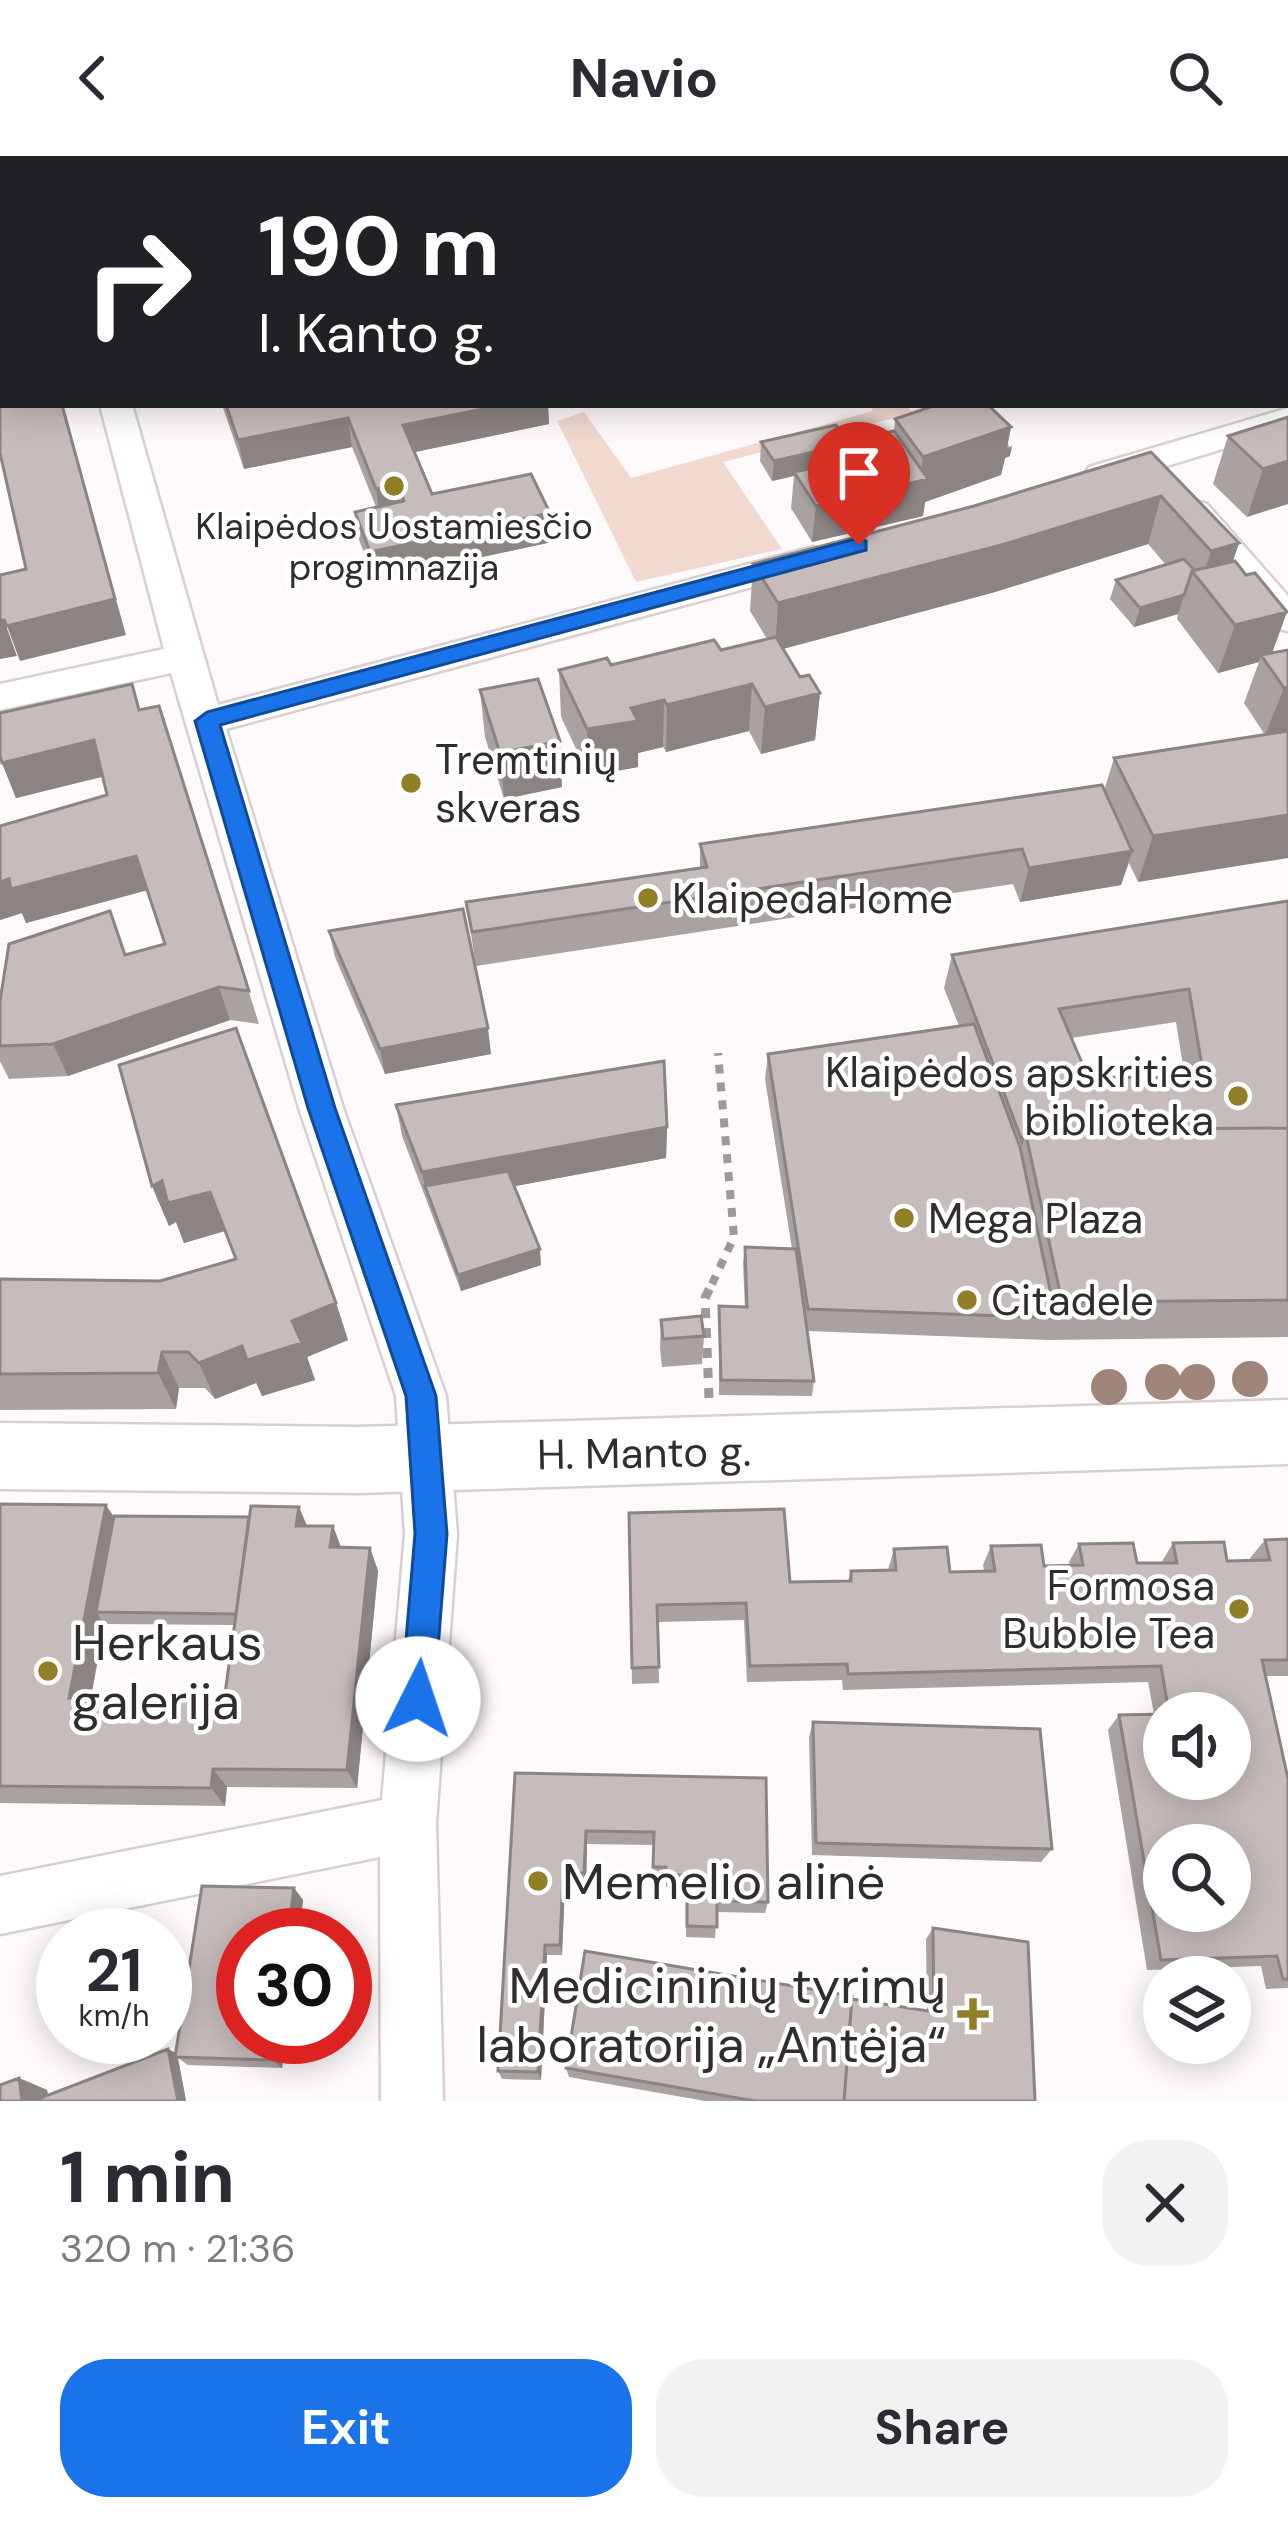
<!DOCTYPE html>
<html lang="en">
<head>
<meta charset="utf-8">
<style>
	:root { --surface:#fff; --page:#f2f2f3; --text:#2b2b33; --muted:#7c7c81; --accent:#1a73e8 }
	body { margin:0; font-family:"DM Sans",sans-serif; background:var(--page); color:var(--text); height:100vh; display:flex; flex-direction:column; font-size:45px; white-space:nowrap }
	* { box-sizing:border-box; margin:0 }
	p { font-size:39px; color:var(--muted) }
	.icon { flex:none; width:66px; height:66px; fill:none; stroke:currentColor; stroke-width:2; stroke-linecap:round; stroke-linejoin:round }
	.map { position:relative; height:1945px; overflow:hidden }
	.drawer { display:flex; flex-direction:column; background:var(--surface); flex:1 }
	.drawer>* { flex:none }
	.banner { position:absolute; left:0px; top:0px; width:1290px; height:252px; box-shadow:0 6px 30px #0003; background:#202124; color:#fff; overflow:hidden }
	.tools { position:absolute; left:1143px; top:1536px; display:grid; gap:24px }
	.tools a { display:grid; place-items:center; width:108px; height:108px; border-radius:50%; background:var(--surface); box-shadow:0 6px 30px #0003; font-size:60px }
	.speed { position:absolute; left:36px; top:1752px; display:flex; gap:24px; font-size:60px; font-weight:700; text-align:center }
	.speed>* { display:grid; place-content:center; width:156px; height:156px; border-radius:50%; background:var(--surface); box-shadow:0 6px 30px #0003; line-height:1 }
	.speed small { font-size:30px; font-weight:400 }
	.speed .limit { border:18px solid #d22; background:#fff; color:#111 }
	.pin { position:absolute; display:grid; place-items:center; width:102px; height:102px; color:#fff; margin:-123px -51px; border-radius:50% 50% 50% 0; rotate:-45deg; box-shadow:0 0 12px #0007 }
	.pin .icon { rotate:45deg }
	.me { position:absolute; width:132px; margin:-66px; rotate:4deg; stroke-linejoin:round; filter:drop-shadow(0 0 9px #0008) }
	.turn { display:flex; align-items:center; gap:42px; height:252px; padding:0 60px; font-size:54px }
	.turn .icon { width:156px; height:156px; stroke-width:2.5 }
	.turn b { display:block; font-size:84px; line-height:102px }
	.round { display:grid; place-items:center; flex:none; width:126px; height:126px; border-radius:48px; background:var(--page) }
	.overview { display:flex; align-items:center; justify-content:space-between; height:204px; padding:0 60px }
	h1 { font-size:72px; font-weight:700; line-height:90px }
	.cta { display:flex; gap:24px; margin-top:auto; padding:24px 60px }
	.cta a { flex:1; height:138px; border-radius:48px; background:var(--accent); color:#fff; font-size:48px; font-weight:700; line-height:138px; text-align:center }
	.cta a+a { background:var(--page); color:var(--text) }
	header { display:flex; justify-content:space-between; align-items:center; height:156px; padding:0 60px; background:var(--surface); font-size:54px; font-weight:700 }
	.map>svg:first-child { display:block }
</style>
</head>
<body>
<header><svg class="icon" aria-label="back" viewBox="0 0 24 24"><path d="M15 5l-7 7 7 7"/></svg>Navio<svg class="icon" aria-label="search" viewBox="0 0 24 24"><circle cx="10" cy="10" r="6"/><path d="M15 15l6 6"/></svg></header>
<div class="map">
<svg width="1288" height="1945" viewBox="0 0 1288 1945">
	<rect width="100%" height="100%" fill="#fef9fa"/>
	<path fill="#f1d9cf" d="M870,249h36l7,8 -190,49 59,87 -146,33 -79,-161 27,-9 47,66 242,-67z"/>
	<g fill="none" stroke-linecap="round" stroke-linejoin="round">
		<defs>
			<path id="street" d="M40,0h28v3h-28z
				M100,249h32l86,300 595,-158 13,4 5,8 -5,8 -600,162 117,379 103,288 11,138 -21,289 7,278h-62l-1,-244 -380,77v-58l382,-76 23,-266 -9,-138 -97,-288 -128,-435 -171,37v-26l164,-35z
				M1288,252v21l-187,57 -12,-3 -5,-8 5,-8z
				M1195,345l12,3 81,92v35l-13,-3 -92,-108 -5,-8 5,-8z"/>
			<path id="secondary" d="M1288,1244v64l-929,29 -359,-4v-66l359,4z"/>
		</defs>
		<use href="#street" stroke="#d9cfd0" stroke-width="5"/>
		<use href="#secondary" stroke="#d9cfd0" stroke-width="5"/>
		<path stroke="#9d999a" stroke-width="8" stroke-dasharray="9 9" stroke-linecap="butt" d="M712,1128l22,-47 -16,-184"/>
		<path stroke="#9d999a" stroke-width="9" stroke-dasharray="10 10" stroke-linecap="butt" d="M709,1242l-4,-100 8,-17"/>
		<use href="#street" fill="#fff" fill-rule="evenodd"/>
		<use href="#secondary" fill="#fff" fill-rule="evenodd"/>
	</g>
	<g fill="#9e8479">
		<circle cx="1250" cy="1223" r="18"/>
		<circle cx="1163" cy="1226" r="18"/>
		<circle cx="1197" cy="1226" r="18"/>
		<circle cx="1109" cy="1231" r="18"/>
	</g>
	<path fill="#aaa2a1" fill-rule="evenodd" d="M173,0h173l1,3h-170z
		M358,0h99l-7,3h-91z
		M663,0h42v3h-42z
		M988,0h277l4,3h-281z
		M222,249h326l1,19 -135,28 18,42 118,19 2,29 -177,38 -16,-40 -4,-28 21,-5 -24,-60 -108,22z
		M1288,261l-41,100 -34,-33 15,-48z
		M895,263l116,8 -3,15 2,14 -5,2 -4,17 -76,27 -2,14 -111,26 -21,-34 3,-32 -22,5 -12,-20 1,-19 87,18 17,-4 2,-19 27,-6z
		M1151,296l88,91 -6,18 39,92 16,-3v80l-23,5 -21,-32 15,-41 -41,11 -41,-54 1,-5 -44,13 -24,-28 6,-19 50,-15 -18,-21 -153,48 -212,57 17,28 20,16 -5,47 -54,14 -12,-23 -83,21 -3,-5 -25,6v14l-49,9 -28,-59 -2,-47 52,-5 110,-15 46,-11 -17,-28 3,-47 221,-58z
		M132,528l8,26 19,-4 100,318 -29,-4 -162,56 -59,3 -9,-18v-60l126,-46 39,-11 -18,-54 -121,33 -4,-10 -22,7v-94l107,-31 -4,-19 -87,22 -14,-35z
		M480,534l82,97 -58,12 -19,-62z
		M1288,575l-150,151 -9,-19 -8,22 -101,17 -7,-18 -537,82 -10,-64 234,-34v-24l404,-53 10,-33z
		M1288,745v436l-241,3 -239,-9 6,50 -2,15 -93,-1v-89l26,1 -2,-44 2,-16 47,2 -27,-170 3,-25 191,-28 -15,-38 8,-33zM1176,866l9,56 -97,-1 -17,-39z
		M329,775l162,123 -106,20 -50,-117z
		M119,909l217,238 12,37 -41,17 8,23 -53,16 -6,-13 -41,16 -10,-11h-26l-3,21 -176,1v-131l160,2 76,-22 -11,-28 -41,12 -8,-21 -7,4 -17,-40z
		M396,949l271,22 -1,31 -152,28 27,79 -80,26 -59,-155z
		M661,1164l43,16 -2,28 -40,3 -2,-19z
		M0,1348l114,12 135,1 50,-10 8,19h26l8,22h29l8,23 -21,217 -130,-1 -2,19 -225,-3zM104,1468l130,1 -10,76 -133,-2z
		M629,1357l161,69 58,-1 3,-10 37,-1 6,-21 56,23 34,-1 -1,-6 8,-19 53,20h26l-1,-4 10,-18 58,19h24l12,-20 54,18h24l-1,-3 15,-18 23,-1v137h-23l23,103v209l-22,1 -5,-23 -114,4 -39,-240 11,-15 35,-1 -6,-32 -305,8 -1,-10 -95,2 -3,-62 -86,2 1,61 -27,1z
		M813,1566l239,127 -11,13 -229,-7 -3,-118z
		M515,1617l251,5 2,124 -3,11 -48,-1 -2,26 -29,-1v-50h-20v-8h-13l1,-34 -67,-1 -1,41 -21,-1 -3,71h-15l-6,125 -39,-1 -4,-8z
		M202,1730l92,2 9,12 -4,35h-56v102h43l-4,31 -94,-3 -10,-7 8,43h-186v-16l19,-7 28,12 1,5 120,-46 8,5z
		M933,1772l102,173h-330l-136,-24 -3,-9 286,-69 75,12 -1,-72z"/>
	<path fill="#8b8483" d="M126,0h16v3h-22z
		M197,0h54l1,3h-54z
		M321,0h25l1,3h-33z
		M385,0h72l-7,3h-65z
		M1096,0h51v3h-62z
		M3,75v56l-3,2v-57z
		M62,249l64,230 -106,26 -13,-35 108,-27z
		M503,249h45l1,19 -143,30 -3,-29z
		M348,262l4,29 -108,22 -6,-29z
		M1011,271l-4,21 5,-2 -2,10 -5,2 -4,17 -76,27 -2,14 -111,26 4,-36 104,-25 3,-24z
		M849,288l-2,20 -53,8v4l-22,5 2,-20z
		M1288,305v43l-41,13 16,-48z
		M398,328l3,29 -21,4 -4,-28z
		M1161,340l-13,48 -153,48 -220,59 3,-48z
		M550,357l2,29 -177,38 -5,-28z
		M1239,387l-16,47 -22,-7 10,-32z
		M1184,439l-6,19 -44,13 6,-19z
		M1287,456l-17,47 -9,-4 -2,7 -41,11 17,-48z
		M4,464l13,36 -17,3v-38z
		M752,528l-3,47 -83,21 1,-47z
		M1288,531v43l-23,5 19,-47z
		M820,537l-5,47 -54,14 4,-47z
		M664,544l-1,47 -25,6v14l-49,9 -2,-47 44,-21z
		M94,584l12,36 -90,22 -14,-35z
		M560,585l2,46 -58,12 -4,-46z
		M1288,659v43l-150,24 15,-46z
		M1132,695l-11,34 -101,17 9,-34z
		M136,700l12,34 -122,33 -4,-10 -22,7v-38z
		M219,831l11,33 -162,56 -15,-32z
		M488,872l3,26 -106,20 -5,-25z
		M667,971l-1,31 -235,44 -6,-16 3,16 -6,-30z
		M162,1025l48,11 15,39 -41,12 -8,-21 -7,4 -17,-40z
		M540,1093l1,16 -80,26 -3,-16z
		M336,1147l12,37 -41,17 8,23 -53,16 -15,-36 45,-39z
		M242,1190l14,37 -41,16 -16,-36z
		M162,1196l17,36 -3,21 -18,-36z
		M106,1349l16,24 -26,83 8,12 -17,94 -18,-20z
		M299,1351l10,24 -13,-5z
		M333,1370l9,24 -12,-3z
		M370,1392l8,23 -21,217 -10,-18z
		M213,1613l14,18 -2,19 -14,-18z
		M586,1675l1,13 -1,41 -2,-12z
		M563,1716l2,12 -3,71 -2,-10z
		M294,1732l9,12 -4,35h-11z
		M545,1789l2,10 -6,125 -3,-8z
		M275,1881h11l-4,31 -10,-8z
		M168,1893l9,5 9,47h-8z
		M19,1922l28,12 2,11h-27z"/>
	<path fill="#c6bcbb" stroke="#8b8483" stroke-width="3" fill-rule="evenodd" d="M91,0h35l-6,3h-24z
		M258,0h63l-7,3h-52z
		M853,0h120l-11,3h-121z
		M1025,0h71l-11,3h-56z
		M1168,0h97l4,3h-97z
		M1287,17l1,1 -1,110z
		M0,20h3v35l-3,1z
		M3,55v20l-3,1v-20z
		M3,186v63h59l53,194 -108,27 -3,-6 -4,1v-46l26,-6 -26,-116v-110z
		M226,249h277l-100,20 29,69 99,-20 19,39 -180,39 -15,-40 49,-11 -6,-17 -22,5 -28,-71 -110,22z
		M936,249h52l23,22 -88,30 -28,-38z
		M1288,261v44l-25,8 -35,-33z
		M836,269l13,19 -75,17 -13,-19z
		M894,275l34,48 -112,27 -22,-34 84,-19 -11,-16z
		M1151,296l88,91 -28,8 -50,-55 -156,48 -227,59 -25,-39 221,-58z
		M1184,403l10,11 -2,1 -8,24 -44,13 -24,-28z
		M1235,405l11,14 9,-2 32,39 -52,13 -43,-54z
		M776,481l24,40 9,-2 11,18 -55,14 -13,-23 -85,21 -3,-5 -33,8 7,13 -51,8 -28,-59 48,-12 4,7 103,-25 7,10z
		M1288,494v37l-4,1 -23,-33z
		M538,523l22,62 -60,12 -20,-63z
		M132,528l7,26 20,-4 90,285 -30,-4 -166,57 -53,2v-45l9,-57 101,-33 15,44 40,-11 -29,-88 -125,33 -2,-10 -9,3v-56l107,-31 -13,-55 -92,23 -2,-8v-42z
		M1288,575v84l-135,21 -39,-78z
		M1102,629l30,66 -103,17 -7,-19 -550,83 -6,-30 241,-35 -7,-23z
		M1288,745v227l-263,2 -3,11 -70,-186zM1189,833l15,89 -116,-1 -29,-68z
		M463,753l25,119 -108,21 -51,-118z
		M974,868l46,123 36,171 -248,-9 -40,-255z
		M236,872l100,275 -44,18 10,22 -55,17 -5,-14 -43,17 -11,-11h-26l-4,21 -158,1v-95l160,2 76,-22 -26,-67 -42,11 -6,-22 -10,5 -33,-121z
		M664,905l3,66 -245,45 -26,-67z
		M1288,972v172l-226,2 -37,-172z
		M508,1015l32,78 -82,26 -33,-89z
		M745,1091l51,2 18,132 -93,-1 -2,-74 28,1z
		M701,1160l3,20 -41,3 -2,-19z
		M0,1348l106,1 -37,193 155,3 27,-195 48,1 -3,19h37l-3,21 40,1 -23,222 -134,-1 -2,19 -211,-2z
		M784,1353l6,73 61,-1v-10l45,-1 -2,-21 53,-2 3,25 45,-1 -4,-25 50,-1 3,21 39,-1 -4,-21 54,-1 4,20h40l-4,-20 51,-1 3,19 43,-1 -5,-20 23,-1v121h-26l26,119v200h-5l-6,-23 -116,4 -42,-245 45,-1v65h66v-66h-61l-8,-47 -313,8 -1,-10 -97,2 -4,-63 -89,2 2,62 -27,1 -3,-155zM1164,1689h66v66h-66z
		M114,1360l135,1 -13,97 -140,-2z
		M813,1566l227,7 12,120 -236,-6z
		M515,1617l251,5 2,124 -51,-1v26l-30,-1v-51h-20l-1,-8h-13l1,-35 -68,-1 -2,42 -21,-1 -3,73h-15l-7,127 -40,-1z
		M202,1730l92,2 -6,47h-45v102h32l-3,23 -97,-3z
		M933,1772l95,14 7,159h-191l8,-102 82,13z
		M585,1795l267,45 -8,105h-89l-189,-33z
		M168,1893l10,52h-140v-2z
		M19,1922l3,23h-22v-16z"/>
	<path fill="#1a73e8" stroke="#114b97" stroke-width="3" d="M859,382l7,3v9l-646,175 115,383 101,288 11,138 -13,165 -4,12 -12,5 -12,-5 -5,-12 14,-165 -9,-138 -98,-288 -113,-387 12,-9z"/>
	<g fill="#907f26" stroke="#fff" stroke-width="4.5">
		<circle cx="394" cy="330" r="12"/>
		<circle cx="411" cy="627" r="12"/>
		<circle cx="648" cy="742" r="12"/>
		<circle cx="1238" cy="940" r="12"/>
		<circle cx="904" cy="1062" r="12"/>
		<circle cx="967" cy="1144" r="12"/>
		<circle cx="1239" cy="1453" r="12"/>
		<circle cx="48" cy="1515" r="12"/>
		<circle cx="538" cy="1725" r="12"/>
		<path d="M967 1840h12v12h12v12h-12v12h-12v-12h-12v-12h12z"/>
	</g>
	<g text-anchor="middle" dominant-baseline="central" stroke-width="9" stroke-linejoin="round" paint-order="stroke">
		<g font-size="36" fill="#312d2e" stroke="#fff">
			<text x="394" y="370">Klaipėdos Uostamiesčio<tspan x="394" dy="41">progimnazija</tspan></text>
		</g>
		<g font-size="42" fill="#312d2e" stroke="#fff" text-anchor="start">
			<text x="435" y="603">Tremtinių<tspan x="435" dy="48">skveras</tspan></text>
			<text x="672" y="742">KlaipedaHome</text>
			<text x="1214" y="916" text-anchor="end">Klaipėdos apskrities<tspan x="1214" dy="48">biblioteka</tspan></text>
			<text x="928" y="1062">Mega Plaza</text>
			<text x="991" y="1144">Citadele</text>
			<text x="1215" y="1429" text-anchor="end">Formosa<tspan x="1215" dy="48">Bubble Tea</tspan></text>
		</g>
		<g font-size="42" fill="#312d2e" stroke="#fff">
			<text transform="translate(644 1297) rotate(-1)">H. Manto g.</text>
		</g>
		<g font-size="51" fill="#312d2e" stroke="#fff" text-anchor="start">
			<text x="72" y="1486">Herkaus<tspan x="72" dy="59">galerija</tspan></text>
			<text x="562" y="1725">Memelio alinė</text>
			<text x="946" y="1829" text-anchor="end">Medicininių tyrimų<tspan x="946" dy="59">laboratorija „Antėja“</tspan></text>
		</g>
	</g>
</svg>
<div class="tools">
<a><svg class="icon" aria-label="sound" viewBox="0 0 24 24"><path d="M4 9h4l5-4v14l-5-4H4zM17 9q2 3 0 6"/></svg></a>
<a><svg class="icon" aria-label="search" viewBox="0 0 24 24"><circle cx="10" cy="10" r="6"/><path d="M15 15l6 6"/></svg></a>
<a><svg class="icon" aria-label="layers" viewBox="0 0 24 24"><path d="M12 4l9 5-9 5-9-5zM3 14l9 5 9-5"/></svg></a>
</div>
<div class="speed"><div>21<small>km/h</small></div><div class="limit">30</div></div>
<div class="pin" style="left:859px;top:389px;background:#d93025"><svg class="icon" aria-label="arrive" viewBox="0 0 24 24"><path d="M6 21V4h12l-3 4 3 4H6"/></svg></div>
<svg class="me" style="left:418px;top:1543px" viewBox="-20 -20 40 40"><circle r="19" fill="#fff"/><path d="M0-13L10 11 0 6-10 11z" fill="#1a73e8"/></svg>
<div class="banner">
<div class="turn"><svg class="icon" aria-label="right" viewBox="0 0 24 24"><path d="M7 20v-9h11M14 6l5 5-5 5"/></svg><div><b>190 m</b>I. Kanto g.</div></div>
</div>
</div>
<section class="drawer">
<div class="overview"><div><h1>1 min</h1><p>320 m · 21:36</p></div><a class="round"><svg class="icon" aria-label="close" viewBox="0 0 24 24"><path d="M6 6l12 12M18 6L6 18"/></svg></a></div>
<div class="cta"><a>Exit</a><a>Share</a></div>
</section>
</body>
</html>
